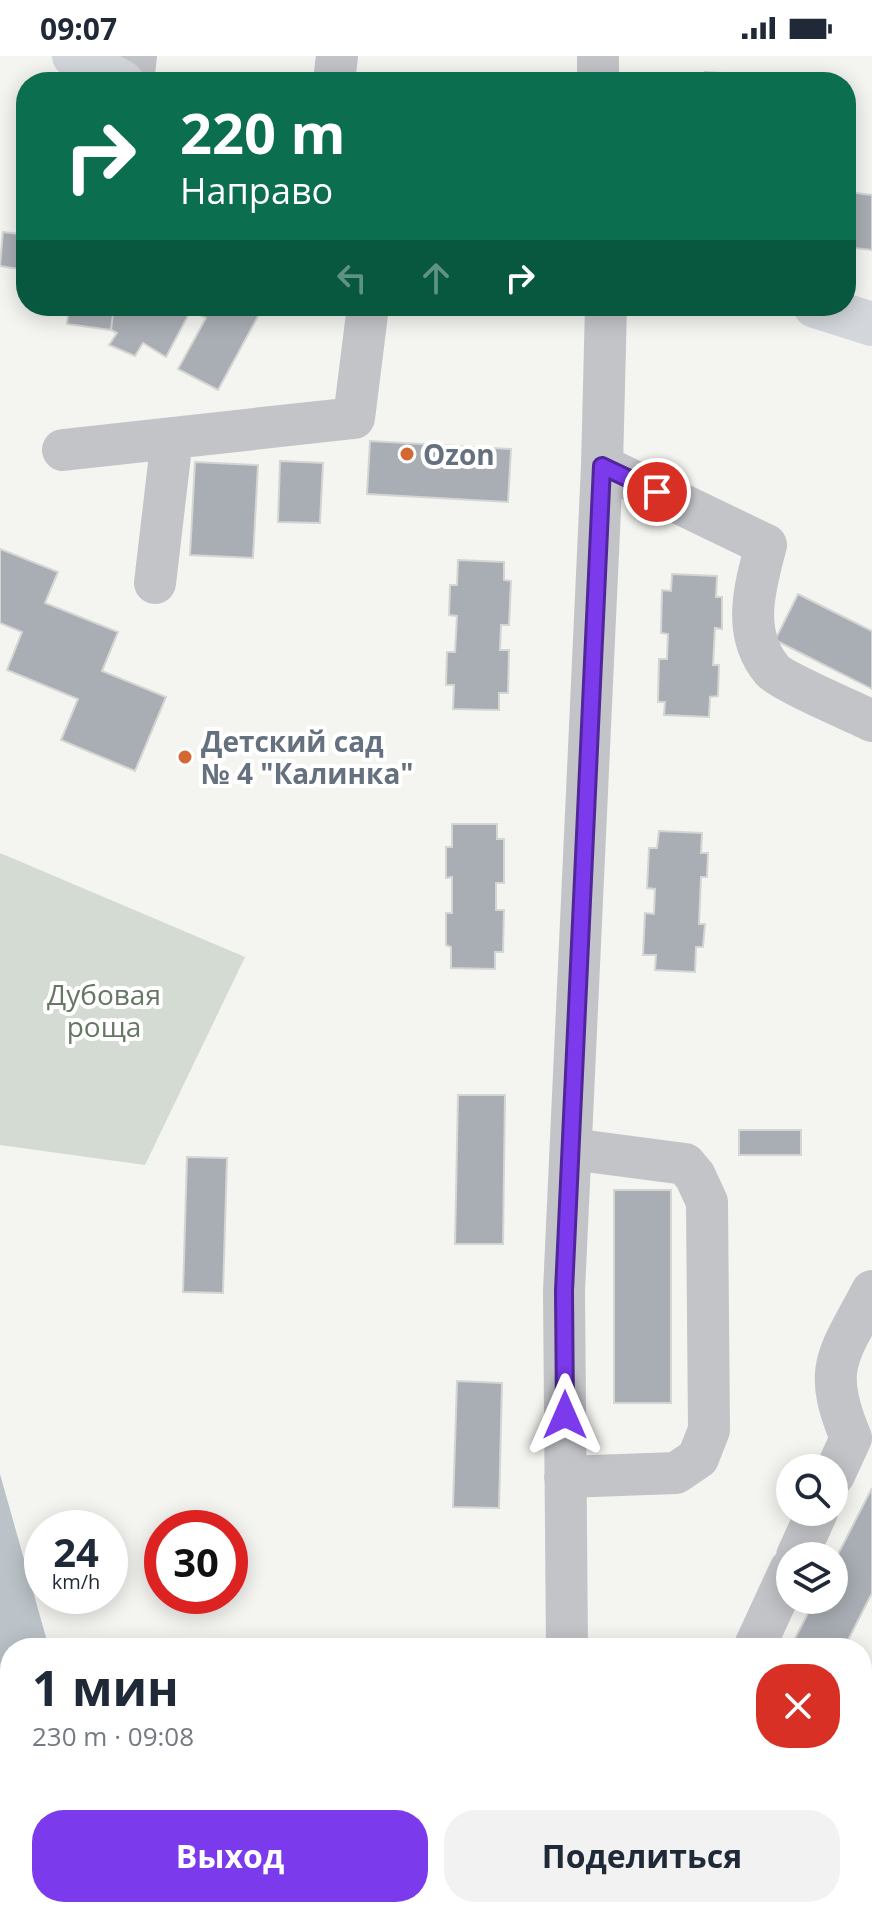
<!DOCTYPE html>
<html lang="ru">
<head>
<meta charset="utf-8">
<style>
	:root { --surface:#fff; --page:#f2f2f3; --text:#1f2937; --muted:#747a83; --accent:#7c3aed }
	body { margin:0; font-family:"Open Sans",sans-serif; background:var(--page); color:var(--text); height:100vh; display:flex; flex-direction:column; font-size:30px; white-space:nowrap }
	* { box-sizing:border-box; margin:0 }
	p { font-size:26px; color:var(--muted) }
	.icon { flex:none; width:44px; height:44px; fill:none; stroke:currentColor; stroke-width:2; stroke-linecap:round; stroke-linejoin:round }
	.map { position:relative; flex:1; overflow:hidden }
	.panel { position:absolute; left:0px; top:1582px; width:872px; height:280px; display:flex; flex-direction:column; background:var(--surface); border-radius:32px 32px 0 0; box-shadow:0 4px 20px #0003 }
	.panel>* { flex:none }
	.guide { position:absolute; left:16px; top:16px; width:840px; height:244px; border-radius:32px; box-shadow:0 4px 20px #0003; background:#0b6e4f; color:#fff; overflow:hidden }
	.tools { position:absolute; left:776px; top:1398px; display:grid; gap:16px }
	.tools a { display:grid; place-items:center; width:72px; height:72px; border-radius:50%; background:var(--surface); box-shadow:0 4px 20px #0003; font-size:40px }
	.speed { position:absolute; left:24px; top:1454px; display:flex; gap:16px; font-size:40px; font-weight:700; text-align:center }
	.speed>* { display:grid; place-content:center; width:104px; height:104px; border-radius:50%; background:var(--surface); box-shadow:0 4px 20px #0003; line-height:1 }
	.speed small { font-size:20px; font-weight:400 }
	.speed .limit { border:12px solid #d22; background:#fff; color:#111 }
	.pin { position:absolute; display:grid; place-items:center; width:68px; height:68px; color:#fff; margin:-34px; border:4px solid #fff; border-radius:50%; box-shadow:0 2px 8px #0007 }
	.me { position:absolute; width:88px; margin:-44px; rotate:0deg; stroke-linejoin:round; filter:drop-shadow(0 0 6px #0008) }
	.turn { display:flex; align-items:center; gap:28px; height:168px; padding:0 32px; font-size:36px }
	.turn .icon { width:104px; height:104px; stroke-width:2.5 }
	.turn b { display:block; font-size:56px; line-height:68px }
	.lanes { display:flex; align-items:center; height:76px; padding:0 32px; background:#0003; justify-content:center; gap:40px; direction:ltr }
	.lanes .off { opacity:.35 }
	.round { display:grid; place-items:center; flex:none; width:84px; height:84px; border-radius:32px; background:var(--page) }
	.summary { display:flex; align-items:center; justify-content:space-between; height:136px; padding:0 32px }
	h1 { font-size:48px; font-weight:700; line-height:60px }
	.primary-button { display:flex; gap:16px; margin-top:auto; padding:16px 32px }
	.primary-button a { flex:1; height:92px; border-radius:32px; background:var(--accent); color:#fff; font-size:32px; font-weight:700; line-height:92px; text-align:center }
	.primary-button a+a { background:var(--page); color:var(--text) }
	.status { display:flex; justify-content:space-between; align-items:center; height:56px; padding:0 40px; background:var(--surface); direction:ltr }
	.status svg { height:22px; fill:currentColor }
	.map>svg:first-child { display:block }
</style>
</head>
<body>
<div class="status"><b>09:07</b><svg viewBox="0 0 49 12"><path d="M0 12V9h3v3zM5 12V6h3v6zM10 12V3h3v9zM15 12V0h3v12zM26 1h20v11H26zM47 4h2v5h-2z"/></svg></div>
<div class="map">
<svg width="872" height="1862" viewBox="0 0 872 1862">
	<rect width="100%" height="100%" fill="#f4f4f1"/>
	<path fill="#d4dbd2" d="M0,797l245,104 -100,208 -145,-20z"/>
	<path fill="#bbc3c8" d="M0,1418l49,174h-39v260h100l2,10h-112z"/>
	<path fill="#a9aeb4" stroke="#d5d5d3" stroke-width="2" d="M705,16l48,3v7h-49z
		M847,136l25,3v55l-26,-3z
		M3,176l23,3v35l-26,-4z
		M69,250h45l-3,24 -44,-6z
		M114,250h70l7,4 -25,47 -23,-14 -8,13 -26,-11 8,-12 -6,-3z
		M184,250l79,1 -45,83 -40,-21 28,-51z
		M370,385l141,8 -3,53 -141,-8z
		M280,405l43,2 -3,60 -42,-1z
		M195,406l63,3 -5,93 -63,-3z
		M0,493l58,23 -13,31 73,29 -16,39 64,26 -31,74 -74,-31 17,-41 -71,-29 15,-38 -22,-9z
		M458,504l46,2v18l7,1 -2,44h-8l-1,25h9l-1,43h-9v17l-46,-1 1,-24h-8l1,-33h8l2,-36 -8,-1 1,-30h7z
		M672,518l45,2 -1,21h6v32l-7,-1 -2,37h6l-1,31 -8,1 -1,20 -45,-2 1,-13h-7l1,-43h8l1,-25 -7,-1 1,-43 9,1z
		M798,538l74,37v58l-97,-49z
		M452,768h45v15h7v44h-8v27h8l-1,42h-8v17l-44,-1v-21l-5,-2v-32h6v-36l-6,1v-31h6z
		M659,775l43,2 -1,20h7l-1,24h-6l-2,47h6l-2,23h-7l-1,25 -40,-2 1,-15h-13l2,-42 9,1 1,-25 -8,-1 2,-40h8z
		M458,1039h47l-2,149h-48z
		M739,1074h62v25h-62z
		M187,1101l40,1 -4,135 -40,-1z
		M614,1134h57v213h-57z
		M457,1325l45,2 -3,125 -46,-1z
		M872,1432v105l-28,55h-54l25,-48h19v-38z"/>
	<g fill="none" stroke-linecap="round" stroke-linejoin="round">
		<path stroke="#c2c4c8" stroke-width="42" d="M133,26l3,-26
			M334,26l3,-26
			M598,26v-26
			M63,394l291,-32 14,-112
			M602,410l164,79c-11,41 -25,88 6,125 9,11 82,42 100,51
			M155,527l17,-145
			M834,1419l17,-37c-30,-71 -12,-83 21,-147
			M565,1421l111,-4 22,-15 11,-28 -2,-228 -12,-26 -10,-12 -114,-15
			M797,1500l20,-44
			M567,1592l-3,-357 38,-825 4,-160
			M754,1592l36,-78
			M584,1852l9,10"/>
		<path stroke="#d3d7db" stroke-width="44" d="M74,0l48,26
			M815,250l57,18"/>
	</g>
	<g fill="none" stroke-linecap="round" stroke-linejoin="round">
		<defs>
			<path id="route" d="M565,1359l-1,-124 38,-825 55,26"/>
		</defs>
		<use href="#route" stroke="#51269a" stroke-width="20"/>
		<use href="#route" stroke="#7c3aed" stroke-width="14"/>
	</g>
	<g fill="#d36831" stroke="#fff" stroke-width="3">
		<circle cx="407" cy="398" r="8"/>
		<circle cx="185" cy="701" r="8"/>
	</g>
	<g text-anchor="middle" dominant-baseline="central" stroke-width="8" stroke-linejoin="round" paint-order="stroke">
		<g font-size="28" font-weight="bold" fill="#66717f" stroke="#fff" text-anchor="start">
			<text x="423" y="398">Ozon</text>
			<text x="201" y="685">Детский сад<tspan x="201" dy="32">№ 4 "Калинка"</tspan></text>
		</g>
		<g font-size="28" fill="#667764" stroke="#fff">
			<text x="104" y="938">Дубовая<tspan x="104" dy="32">роща</tspan></text>
		</g>
	</g>
</svg>
<div class="tools">
<a><svg class="icon" aria-label="search" viewBox="0 0 24 24"><circle cx="10" cy="10" r="6"/><path d="M15 15l6 6"/></svg></a>
<a><svg class="icon" aria-label="layers" viewBox="0 0 24 24"><path d="M12 4l9 5-9 5-9-5zM3 14l9 5 9-5"/></svg></a>
</div>
<div class="speed"><div>24<small>km/h</small></div><div class="limit">30</div></div>
<div class="pin" style="left:657px;top:436px;background:#d93025"><svg class="icon" aria-label="arrive" viewBox="0 0 24 24"><path d="M6 21V4h12l-3 4 3 4H6"/></svg></div>
<svg class="me" style="left:565px;top:1359px" viewBox="-20 -20 40 40"><path d="M0-17L14 15 0 8-14 15z" fill="#7c3aed" stroke="#fff" stroke-width="4"/></svg>
<div class="guide">
<div class="turn"><svg class="icon" aria-label="right" viewBox="0 0 24 24"><path d="M7 20v-9h11M14 6l5 5-5 5"/></svg><div><b>220 m</b>Направо</div></div>
<div class="lanes"><svg class="icon off" aria-label="left" viewBox="0 0 24 24"><path d="M17 20v-9H6M10 6l-5 5 5 5"/></svg><svg class="icon off" aria-label="ahead" viewBox="0 0 24 24"><path d="M12 20V5M6 11l6-6 6 6"/></svg><svg class="icon" aria-label="right" viewBox="0 0 24 24"><path d="M7 20v-9h11M14 6l5 5-5 5"/></svg></div>
</div>
<section class="panel">
<div class="summary"><div><h1>1 мин</h1><p>230 m · 09:08</p></div><a class="round" style="background:#d93025;color:#fff"><svg class="icon" aria-label="close" viewBox="0 0 24 24"><path d="M6 6l12 12M18 6L6 18"/></svg></a></div>
<div class="primary-button"><a>Выход</a><a>Поделиться</a></div>
</section>
</div>
</body>
</html>
